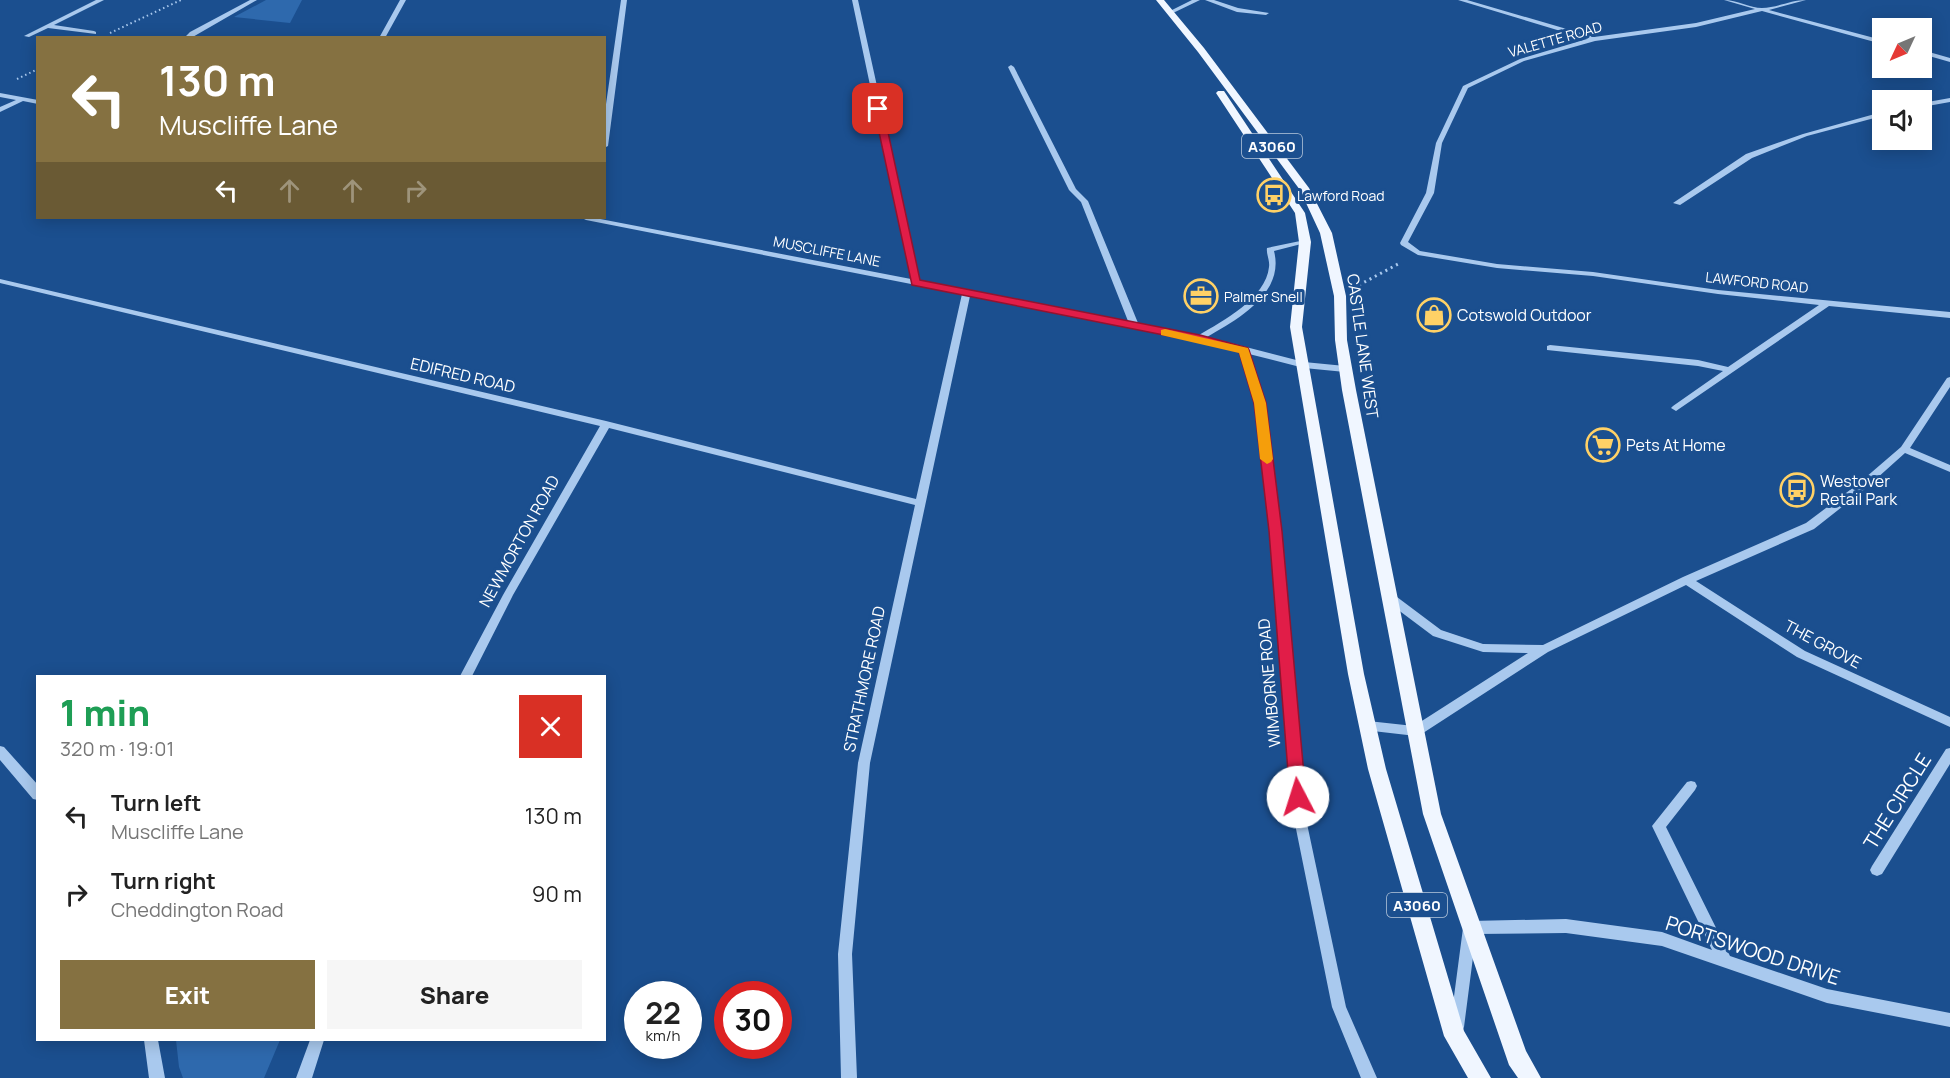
<!DOCTYPE html>
<html lang="en">
<head>
<meta charset="utf-8">
<style>
	:root { --surface:#fff; --page:#f6f6f6; --text:#222; --muted:#767676; --accent:#857141 }
	body { margin:0; font-family:Manrope,sans-serif; background:var(--page); color:var(--text); height:100vh; display:flex; flex-direction:column; font-size:22px; white-space:nowrap }
	* { box-sizing:border-box; margin:0 }
	p { font-size:20px; color:var(--muted) }
	.icon { flex:none; width:33px; height:33px; fill:none; stroke:currentColor; stroke-width:2; stroke-linecap:round; stroke-linejoin:round }
	.map { position:relative; flex:1; overflow:hidden }
	.side { position:absolute; left:36px; top:675px; width:570px; height:366px; display:flex; flex-direction:column; background:var(--surface); border-radius:0px; box-shadow:0 3px 15px #0003 }
	.side>* { flex:none }
	.top-card { position:absolute; left:36px; top:36px; width:570px; height:183px; border-radius:0px; box-shadow:0 3px 15px #0003; background:#857141; color:#fff; overflow:hidden }
	.needle { width:39px; rotate:226deg }
	.buttons { position:absolute; left:1872px; top:18px; display:grid; gap:12px }
	.buttons a { display:grid; place-items:center; width:60px; height:60px; border-radius:0px; background:var(--surface); box-shadow:0 3px 15px #0003; font-size:30px }
	.speed { position:absolute; left:624px; top:981px; display:flex; gap:12px; font-size:30px; font-weight:700; text-align:center }
	.speed>* { display:grid; place-content:center; width:78px; height:78px; border-radius:50%; background:var(--surface); box-shadow:0 3px 15px #0003; line-height:1 }
	.speed small { font-size:15px; font-weight:400 }
	.speed .limit { border:9px solid #d22; background:#fff; color:#111 }
	.pin { position:absolute; display:grid; place-items:center; width:51px; height:51px; color:#fff; margin:-26px; border-radius:12px; box-shadow:0 3px 9px #0006 }
	.me { position:absolute; width:66px; margin:-33px; rotate:355deg; stroke-linejoin:round; filter:drop-shadow(0 0 4px #0008) }
	.turn { display:flex; align-items:center; gap:21px; height:126px; padding:0 24px; font-size:27px }
	.turn .icon { width:78px; height:78px; stroke-width:2.5 }
	.turn b { display:block; font-size:42px; line-height:51px }
	.lanes { display:flex; align-items:center; height:57px; padding:0 24px; background:#0003; justify-content:center; gap:30px; direction:ltr }
	.lanes .off { opacity:.35 }
	.round { display:grid; place-items:center; flex:none; width:63px; height:63px; border-radius:0px; background:var(--page) }
	.overview { display:flex; align-items:center; justify-content:space-between; height:102px; padding:0 24px }
	h1 { font-size:36px; font-weight:800; line-height:45px; color:#1e9e55 }
	.primary-button { display:flex; gap:12px; margin-top:auto; padding:12px 24px }
	.primary-button a { flex:1; height:69px; border-radius:0px; background:var(--accent); color:#fff; font-size:24px; font-weight:800; line-height:69px; text-align:center }
	.primary-button a+a { background:var(--page); color:var(--text) }
	ul { padding:0; list-style:none }
	li { display:flex; align-items:center; gap:18px; height:78px; padding:0 24px }
	li div { flex:1 }
	li b { display:block; font-size:22px }
	li em { font-style:normal }
	.map>svg:first-child { display:block }
</style>
</head>
<body>
<div class="map">
<svg width="1950" height="1078" viewBox="0 0 1950 1078">
	<rect width="100%" height="100%" fill="#1b4f8f"/>
	<path fill="#2e69ad" d="M266,0h36l-12,23 -56,-6z
		M176,1040h104l-16,38h-81l-4,-11z"/>
	<g fill="none" stroke-linecap="round" stroke-linejoin="round">
		<path stroke="#a9c9ee" stroke-width="2" stroke-dasharray="1.5 3" stroke-linecap="butt" d="M110,33l71,-33
			M17,79l21,-10"/>
		<path stroke="#a9c9ee" stroke-width="3" stroke-dasharray="2 4" stroke-linecap="butt" d="M1359,285l41,-22"/>
		<path fill="#a9c9ee" fill-rule="evenodd" d="M96,0h8l-50,25 40,6 2,1v2l-48,-6 -19,9 -5,-1z
			M250,0h7l-66,38h-7l6,-6z
			M400,0h6l-21,38h-6z
			M621,0h6l-19,146 -4,2v-30z
			M852,0h6l62,281 208,40 -47,-119 -12,-12 -61,-123 3,-2 3,2 62,122 12,12 50,122 61,12c24,-14 67,-37 70,-68 1,-7 -3,-13 -2,-19l38,-8 4,2 -35,9c11,42 -36,68 -67,86l97,25 41,4 4,3 -4,3 -41,-4 -55,-14 16,49 15,128 26,288 40,188 31,71h-16l-29,-71 -38,-188 -24,-288 -15,-128 -15,-52 -41,-10 -61,-12 -3,1 -4,-3 -161,-31 -100,467 -18,191 5,124h-16l-3,-124 20,-191 57,-258 -306,-77 -96,167 -41,81h-12l43,-81 97,-169 -600,-143v-4l606,142 310,78 46,-205 -376,-74 -4,-2h13l316,61z
			M1192,0h8l-27,13 -5,-1z
			M1205,0h9l24,8 31,5 -3,2 -29,-3z
			M1458,0h9l127,37 102,-14 59,-14 -31,-9c13,0 26,8 38,8 14,0 29,-8 44,-8l-37,10 113,30v4l-120,-33 -66,16 -101,14 -71,20 -56,27 -26,55 -8,50 -26,49 12,9 77,13 96,8 125,18 232,22v6l-121,-12 -153,105 -5,-3 2,-2 50,-35 -25,-5 -151,-16v-4l3,-1 148,15 30,7 91,-62 -101,-11 -125,-18 -96,-8 -79,-13 -17,-10 -1,-2 26,-50 10,-50 27,-57 57,-27 67,-20z
			M1922,50l28,8v4l-28,-8z
			M0,93l38,7v4l-15,-3 -23,11v-5l16,-7 -16,-3z
			M1950,98v4l-28,5v-4z
			M1882,112v4l-75,20 -55,22 -72,47 -7,-2 73,-49 57,-20z
			M1950,377v10l-40,61 40,17v7l-45,-19 -39,35 -52,41 -118,52 109,70 145,66v10l-153,-70 -111,-72 -138,67 -128,83 -4,1 -52,-6 -2,-4 2,-4 4,-1 46,5 114,-73 -45,-1 -50,-16 -48,-36 -2,-3 2,-3h8l48,36 42,14 60,1 140,-68 123,-54 52,-39 43,-37 46,-69z
			M0,746l4,1 34,38v15l-5,-1 -33,-39z
			M1950,748v16l-68,110 -5,2 -5,-2 -2,-4 2,-4 74,-117z
			M1691,781l4,1 2,4 -2,4 -29,37 64,129 97,33 123,24v14l-123,-24 -165,-57 -96,-13 -90,1 -12,93 -2,5 -5,2 -5,-2 -2,-5 13,-99 2,-5 5,-2 96,-2 96,13 50,18 -60,-124 35,-44z
			M144,1040h14l7,38h-16z
			M310,1040h14l-12,38h-16z"/>
		<path fill="#f0f6ff" fill-rule="evenodd" d="M1156,0h8l40,48 105,140 23,45 14,63 1,44 9,50 85,424 85,237 15,27h-23l-9,-13 -86,-251 -81,-424 -7,-50 -1,-44 -14,-63 -20,-43 -102,-138z
			M1218,91h6l81,122 6,29 -9,85 62,347 22,95 78,262 27,47h-23l-24,-42 -76,-267 -20,-95 -58,-347 9,-85 -4,-29 -79,-120z"/>
	</g>
	<path fill="#e11d48" stroke="#92132f" stroke-width="1.5" d="M878,106l5,3 37,171 280,55 48,13 1,2 17,53 16,128 24,266 -2,5 -6,2 -6,-2 -2,-5 -21,-266 -15,-128 -15,-51 -40,-10 -287,-57 -38,-176z"/>
	<path fill="#f59e0b" d="M1165,329l83,19 18,55 7,56 -2,3 -4,2 -7,-5 -6,-56 -15,-50 -78,-18v-5z"/>
	<defs>
		<symbol id="bus-ring" viewBox="-11 -11 22 22"><circle r="9.5" fill="#1b4f8f" stroke="#ffd166" stroke-width="1.5"/><path d="M-5-6H5V4H4V6H2V4H-2V6H-4V4H-5ZM-3.5-4V0h7V-4ZM-3.5 1.2v1.5H-2V1.2ZM2 1.2v1.5H3.5V1.2Z" fill="#ffd166"/></symbol>
		<symbol id="office-ring" viewBox="-11 -11 22 22"><circle r="9.5" fill="#1b4f8f" stroke="#ffd166" stroke-width="1.5"/><path d="M-6-3h4V-5.5h4V-3h4V5H-6ZM-1-4.5V-3h2v-1.5ZM-6 0V1H6V0Z" fill="#ffd166"/></symbol>
		<symbol id="shop-ring" viewBox="-11 -11 22 22"><circle r="9.5" fill="#1b4f8f" stroke="#ffd166" stroke-width="1.5"/><path d="M-5-2.5h2.3a2.7 3.5 0 0 1 5.4 0H5L5.5 6h-11ZM-1.5-2.5h3a1.5 2.3 0 0 0-3 0Z" fill="#ffd166"/></symbol>
		<symbol id="supermarket-ring" viewBox="-11 -11 22 22"><circle r="9.5" fill="#1b4f8f" stroke="#ffd166" stroke-width="1.5"/><path d="M-6-5.5h2.5l.6 2H6L4.5 2H-2.5L-4.4-4H-6ZM-1.5 3.2a1.3 1.3 0 1 0 .1 0ZM3 3.2a1.3 1.3 0 1 0 .1 0Z" fill="#ffd166"/></symbol>
	</defs>
	<g fill-rule="evenodd">
		<use href="#bus-ring" x="1255" y="176" width="38" height="38"/>
		<use href="#office-ring" x="1182" y="277" width="38" height="38"/>
		<use href="#shop-ring" x="1415" y="296" width="38" height="38"/>
		<use href="#supermarket-ring" x="1584" y="426" width="38" height="38"/>
		<use href="#bus-ring" x="1778" y="471" width="38" height="38"/>
	</g>
	<g text-anchor="middle" dominant-baseline="central" stroke-width="6" stroke-linejoin="round" paint-order="stroke">
		<g font-size="14" fill="#fff" stroke="#1b4f8f">
			<text transform="translate(1555 39) rotate(-16)">VALETTE ROAD</text>
			<text transform="translate(827 251) rotate(11)">MUSCLIFFE LANE</text>
			<text transform="translate(1757 282) rotate(6)">LAWFORD ROAD</text>
		</g>
		<g font-size="14" fill="#fff" stroke="#1b4f8f" text-anchor="start">
			<text x="1297" y="195">Lawford Road</text>
			<text x="1224" y="296">Palmer Snell</text>
		</g>
		<g fill="#1b4f8f" stroke="#bbcadd" stroke-width="1.5">
			<rect x="1242" y="134" width="60" height="24" rx="4.5"/>
			<rect x="1387" y="893" width="60" height="24" rx="4.5"/>
		</g>
		<g font-size="15" font-weight="bold" fill="#fff">
			<text x="1272" y="146">A3060</text>
			<text x="1417" y="905">A3060</text>
		</g>
		<g font-size="16" fill="#fff" stroke="#1b4f8f" text-anchor="start">
			<text x="1457" y="315">Cotswold Outdoor</text>
			<text x="1626" y="445">Pets At Home</text>
			<text x="1820" y="481">Westover<tspan x="1820" dy="18">Retail Park</tspan></text>
		</g>
		<g font-size="16" fill="#fff" stroke="#1b4f8f">
			<text transform="translate(1363 346) rotate(82)">CASTLE LANE WEST</text>
			<text transform="translate(463 375) rotate(13)">EDIFRED ROAD</text>
			<text transform="translate(519 541) rotate(-61)">NEWMORTON ROAD</text>
			<text transform="translate(1823 644) rotate(28)">THE GROVE</text>
			<text transform="translate(864 679) rotate(-78)">STRATHMORE ROAD</text>
			<text transform="translate(1269 683) rotate(-95)">WIMBORNE ROAD</text>
		</g>
		<g font-size="20" fill="#fff" stroke="#1b4f8f">
			<text transform="translate(1897 801) rotate(-58)">THE CIRCLE</text>
			<text transform="translate(1753 950) rotate(18)">PORTSWOOD DRIVE</text>
		</g>
	</g>
</svg>
<div class="buttons">
<a><svg class="needle" viewBox="-14 -14 28 28"><path d="M0-13l5 13h-10z" fill="#e53935"/><path d="M0 13l5-13h-10z" fill="#767676"/></svg></a>
<a><svg class="icon" aria-label="sound" viewBox="0 0 24 24"><path d="M4 9h4l5-4v14l-5-4H4zM17 9q2 3 0 6"/></svg></a>
</div>
<div class="speed"><div>22<small>km/h</small></div><div class="limit">30</div></div>
<div class="pin" style="left:878px;top:109px;background:#d93025"><svg class="icon" aria-label="arrive" viewBox="0 0 24 24"><path d="M6 21V4h12l-3 4 3 4H6"/></svg></div>
<svg class="me" style="left:1298px;top:797px" viewBox="-20 -20 40 40"><circle r="19" fill="#fff"/><path d="M0-13L10 11 0 6-10 11z" fill="#e11d48"/></svg>
<div class="top-card">
<div class="turn"><svg class="icon" aria-label="left" viewBox="0 0 24 24"><path d="M17 20v-9H6M10 6l-5 5 5 5"/></svg><div><b>130 m</b>Muscliffe Lane</div></div>
<div class="lanes"><svg class="icon" aria-label="left" viewBox="0 0 24 24"><path d="M17 20v-9H6M10 6l-5 5 5 5"/></svg><svg class="icon off" aria-label="ahead" viewBox="0 0 24 24"><path d="M12 20V5M6 11l6-6 6 6"/></svg><svg class="icon off" aria-label="ahead" viewBox="0 0 24 24"><path d="M12 20V5M6 11l6-6 6 6"/></svg><svg class="icon off" aria-label="right" viewBox="0 0 24 24"><path d="M7 20v-9h11M14 6l5 5-5 5"/></svg></div>
</div>
<section class="side">
<div class="overview"><div><h1>1 min</h1><p>320 m · 19:01</p></div><a class="round" style="background:#d93025;color:#fff"><svg class="icon" aria-label="close" viewBox="0 0 24 24"><path d="M6 6l12 12M18 6L6 18"/></svg></a></div>
<ul>
<li><svg class="icon" aria-label="left" viewBox="0 0 24 24"><path d="M17 20v-9H6M10 6l-5 5 5 5"/></svg><div><b>Turn left</b><p>Muscliffe Lane</p></div><em>130 m</em></li>
<li><svg class="icon" aria-label="right" viewBox="0 0 24 24"><path d="M7 20v-9h11M14 6l5 5-5 5"/></svg><div><b>Turn right</b><p>Cheddington Road</p></div><em>90 m</em></li>
</ul>
<div class="primary-button"><a>Exit</a><a>Share</a></div>
</section>
</div>
</body>
</html>
